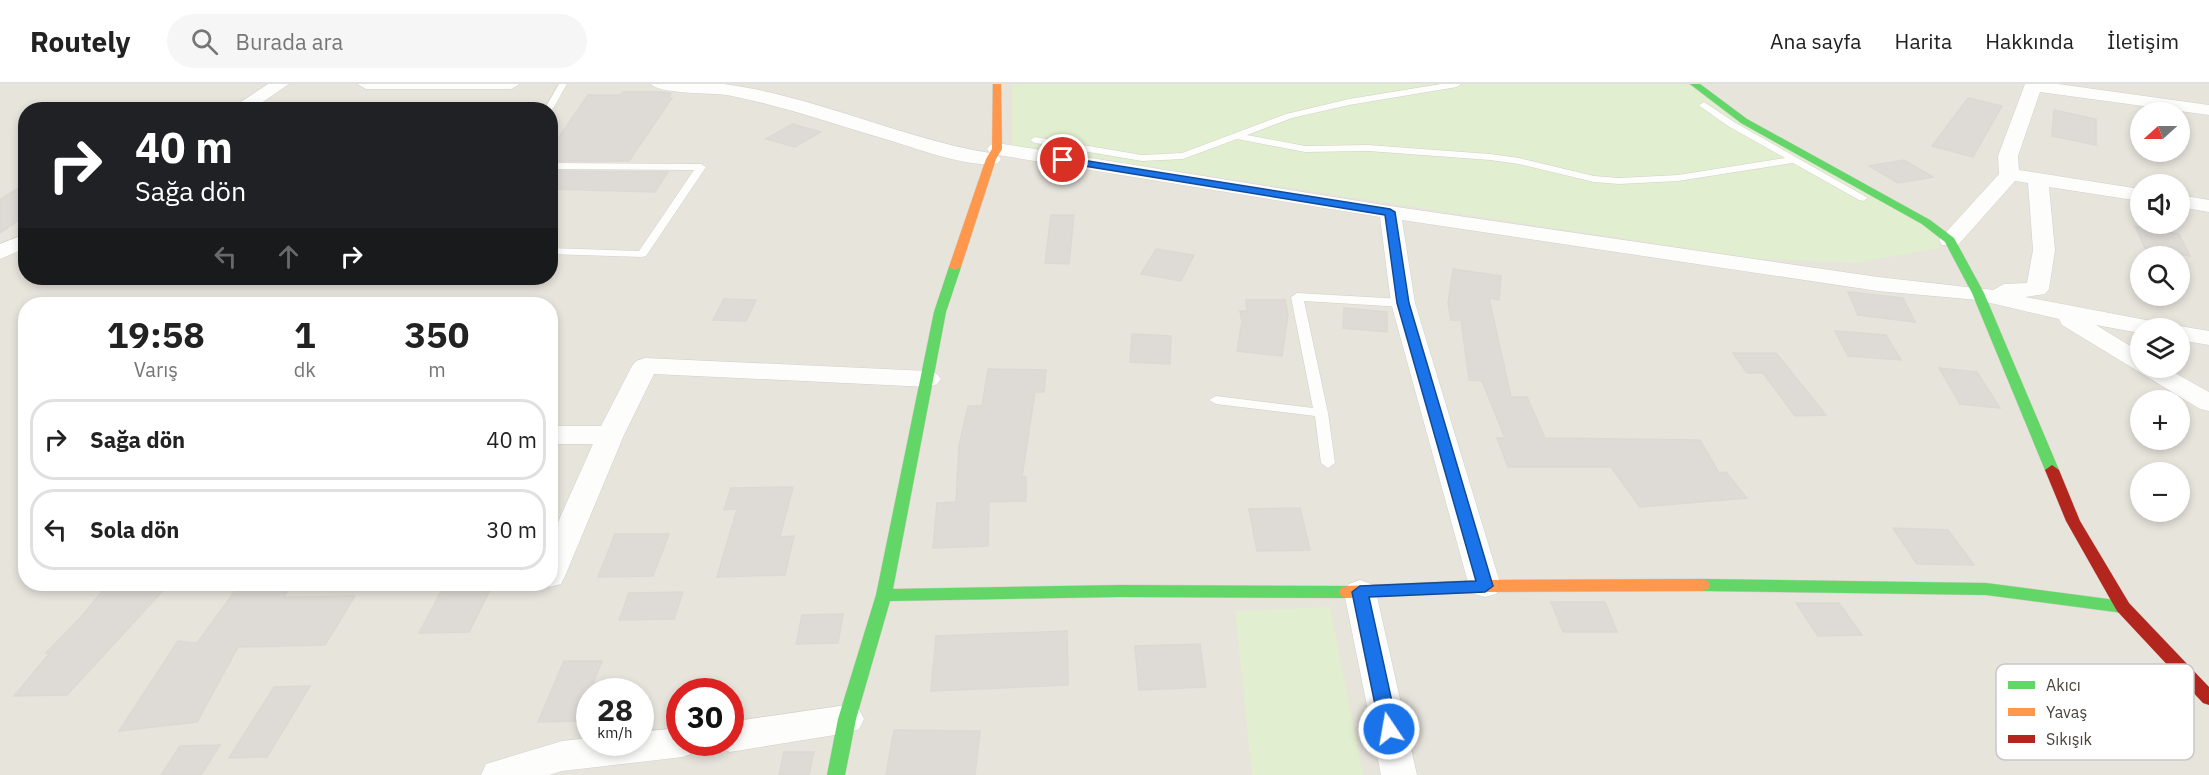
<!DOCTYPE html>
<html lang="tr">
<head>
<meta charset="utf-8">
<style>
	:root { --surface:#fff; --page:#f6f6f6; --text:#222; --muted:#767676; --line:#e0e0e0 }
	body { margin:0; font-family:"IBM Plex Sans",sans-serif; background:var(--page); color:var(--text); height:100vh; display:flex; flex-direction:column; font-size:22px; white-space:nowrap }
	* { box-sizing:border-box; margin:0 }
	p { font-size:20px; color:var(--muted) }
	.icon { flex:none; width:33px; height:33px; fill:none; stroke:currentColor; stroke-width:2; stroke-linecap:round; stroke-linejoin:round }
	.map { position:relative; flex:1; overflow:hidden }
	.panel { position:absolute; left:18px; top:213px; width:540px; height:294px; display:flex; flex-direction:column; background:var(--surface); border-radius:24px; box-shadow:0 3px 9px #0003 }
	.panel>* { flex:none }
	.guide { position:absolute; left:18px; top:18px; width:540px; height:183px; border-radius:24px; box-shadow:0 3px 9px #0003; background:#202124; color:#fff; overflow:hidden }
	.needle { width:39px; rotate:249deg }
	.fabs { position:absolute; left:2130px; top:18px; display:grid; gap:12px }
	.fabs a { display:grid; place-items:center; width:60px; height:60px; border-radius:50%; background:var(--surface); box-shadow:0 3px 9px #0003; font-size:30px }
	.speed { position:absolute; left:576px; top:594px; display:flex; gap:12px; font-size:30px; font-weight:700; text-align:center }
	.speed>* { display:grid; place-content:center; width:78px; height:78px; border-radius:50%; background:var(--surface); box-shadow:0 3px 9px #0003; line-height:1 }
	.speed small { font-size:15px; font-weight:400 }
	.speed .limit { border:9px solid #d22; background:#fff; color:#111 }
	.pin { position:absolute; display:grid; place-items:center; width:51px; height:51px; color:#fff; margin:-26px; border:3px solid #fff; border-radius:50%; box-shadow:0 2px 6px #0007 }
	.me { position:absolute; width:66px; margin:-33px; rotate:348deg; stroke-linejoin:round; filter:drop-shadow(0 0 4px #0008) }
	.turn { display:flex; align-items:center; gap:21px; height:126px; padding:0 18px; font-size:27px }
	.turn .icon { width:78px; height:78px; stroke-width:2.5 }
	.turn b { display:block; font-size:42px; line-height:51px }
	.lanes { display:flex; align-items:center; height:57px; padding:0 18px; background:#0003; justify-content:center; gap:30px; direction:ltr }
	.lanes .off { opacity:.35 }
	.eta { display:flex; justify-content:space-evenly; align-items:center; height:102px; text-align:center }
	.eta b { font-size:36px; font-weight:700; line-height:42px }
	ul { padding:0; list-style:none }
	li { display:flex; align-items:center; gap:18px; height:81px; margin:0 12px 9px; padding:0 6px; border:3px solid var(--line); border-radius:24px }
	li div { flex:1 }
	li b { display:block; font-size:22px }
	li em { font-style:normal }
	header { display:flex; align-items:center; gap:36px; box-sizing:border-box; height:84px; padding:0 30px; background:var(--surface); border-bottom:2px solid var(--line) }
	header strong { font-size:28px }
	nav { display:flex; gap:33px; margin-inline-start:auto; font-size:21px }
	.search { width:420px; height:54px; background:var(--page); display:flex; align-items:center; gap:15px; box-sizing:border-box; padding:0 21px; border-radius:33px; color:var(--muted); font-size:22px }
	.map>svg:first-child { display:block }
</style>
</head>
<body>
<header>
<strong>Routely</strong>
<div class="search"><svg class="icon" aria-label="search" viewBox="0 0 24 24"><circle cx="10" cy="10" r="6"/><path d="M15 15l6 6"/></svg>Burada ara</div>
<nav><a>Ana sayfa</a><a>Harita</a><a>Hakkında</a><a>İletişim</a></nav>
</header>
<div class="map">
<svg width="2209" height="691" viewBox="0 0 2209 691">
	<rect width="100%" height="100%" fill="#f4f2ee"/>
	<path fill="#e7e4dc" fill-rule="evenodd" d="M0,0h2209v691h-2209zM26,26h524v168h-524zM2140,28h40v40h-40zM2140,100h40v40h-40zM2140,172h40v40h-40zM26,220h524v280h-524zM2140,244h40v40h-40zM2140,316h40v40h-40zM2140,388h40v40h-40zM590,608h50v50h-50zM680,608h50v50h-50z"/>
	<path fill="#e1eecf" d="M1012,0h675l254,152 -2,12 -83,15 -104,-5 -740,-112z
		M1330,523l33,168h-111l-17,-164z"/>
	<path fill="#dedbd6" stroke="#dcd9d4" stroke-width="1.5" d="M623,8h40l8,1 -2,4 3,1 -43,63h-79v-11l38,-55h33z
		M1968,14l34,8 -29,51 -41,-11z
		M2054,26l42,9v26l-44,-9z
		M792,40l29,8 -26,15 -29,-8z
		M1904,76l29,17 -35,6 -29,-17z
		M550,87l118,1 -13,20 -105,-3z
		M26,99v32l-26,18v-33z
		M1051,131h23l-5,49 -24,-1z
		M2135,142l44,8 11,22 -45,-8z
		M1156,165l38,6 -13,26 -40,-7z
		M1453,185l48,7 -2,24 -10,-2 22,99h16l18,41 155,2 19,33 7,-1 21,26 -107,9 -29,-40h-103l-11,-29h8l-23,-57 -13,-1 -8,-60h-10l-3,-17z
		M1848,208l55,6 12,24 -57,-7z
		M724,215l32,1 -10,21 -33,-1z
		M1246,216h39l3,15 -6,41 -45,-5 5,-29 -2,-11h7z
		M1344,224l43,4v20l-44,-4z
		M1835,247l51,4 15,25 -53,-4z
		M1132,250l39,2 -1,28 -40,-2z
		M1733,269h43l50,62 -31,1 -32,-43h-16z
		M1939,284l38,4 23,36 -40,-4z
		M988,285l58,1 -2,22h-9l-13,85h4v24l-37,1 -1,44 -55,2 4,-45 19,-1 3,-56 9,-40h14z
		M793,403l-13,50 14,-1 -9,39 -68,2 20,-68 -13,1 7,-22z
		M1300,424l10,42 -53,1 -8,-42z
		M1893,444l55,2 26,35 -57,-1z
		M615,450h54l-16,42 -55,1z
		M108,500h61l-102,111 -53,1 36,-43h-4l35,-36z
		M240,500h52l-8,13 71,-1 -30,49 -87,2 -41,75 -78,9 59,-90 19,2z
		M445,500h48l-24,48 -50,1z
		M683,508l-9,27 -55,1 10,-27z
		M1551,518h54l12,30h-54z
		M1796,519h43l23,32 -44,1z
		M843,530l-5,29 -42,1 6,-29z
		M1067,547l1,54 -137,6 5,-55z
		M1200,560l6,43 -67,3 -4,-44z
		M564,577h38l-24,60 -40,1z
		M310,602l-43,71 -38,1 45,-71z
		M894,646l86,1 -5,44h-89z
		M220,661l-19,30h-40l19,-29z
		M784,668h30l-5,23h-30z"/>
	<g fill="none" stroke-linecap="round" stroke-linejoin="round">
		<defs>
			<path id="lane" d="M559,0h8l-16,28 -1,-2h-6z
				M1441,0h20l-4,3 -108,18 -57,13 -45,17 58,11 63,-1 122,9 29,4 75,18 25,2 59,-3 107,-17 -57,-32 -27,-19 -2,-2 5,-3 30,20 134,76 -5,3 -4,-1 -66,-37 -115,18 -59,3 -25,-2 -75,-18 -29,-4 -122,-9 -63,1 -68,-13 -54,20 -41,2 -107,-18 -5,-3 5,-3 107,18 40,-2 104,-39 63,-15z
				M550,79l151,1 5,3 -60,89 -4,1 -92,-3v-6l89,3 55,-81 -144,-1z
				M1297,209l106,6 6,4 -6,4 -99,-6 24,112 7,50 -7,5 -7,-5 -6,-47 -99,-12 -7,-4 7,-4 97,12 -22,-111z"/>
			<path id="street" d="M268,0h21l-38,26h-22z
				M357,0h163l-9,5h-145z
				M651,0c24,0 50,0 73,0 91,12 176,54 266,69l-3,-4 3,-4 7,-2 393,63 488,71 115,13 11,-6 23,-1 6,-33 -5,-67 -13,-2 -57,64h-16l-3,-5 60,-66 -1,-18 27,-72h33l151,21v10l-169,-23 -22,64 1,14 121,19v12l-91,-14 6,63 -6,39 -4,5 -20,3 137,26 3,5h-25v5l-44,-8 44,27v16h26l43,24v19l-9,-2 -138,-84 -3,-6 -81,-19 -100,-9 -476,-71 13,83 86,283 -5,8 -11,3 -11,-3 -5,-8 -78,-283 -11,-86 -382,-62 3,4 -3,4c-24,6 -78,-13 -103,-21 -56,-16 -111,-36 -168,-47 -15,-2 -69,-1 -76,-11z
				M2180,111l29,5v12l-29,-5z
				M26,150v14l-26,11v-15z
				M2180,242l29,5v14l-29,-5v-12h-9z
				M645,274l283,13 9,3 4,5 -4,5 -9,3 -274,-13 -30,61 -59,141 -4,8 -11,3 -11,-3h11v-44l43,-96h-43v-18h51l31,-60 4,-5z
				M1360,496l11,4 5,8 41,183h-36l-37,-183 5,-8z
				M847,621l12,4 5,10 -5,10 -12,4 -117,19 -13,-5 -2,-5h15v-20z
				M680,644v14h20l-4,10 -13,5 -121,14 -13,4h-68l5,-11 76,-23 28,-3v4h50v-10z"/>
			<path id="fast" d="M1690,0h10l47,35 183,101 24,18 30,55 75,177 -2,3h-10l-2,-3 -73,-177 -27,-51 -23,-18 -181,-101z
				M955,180l6,3 -15,45 -53,277 227,-4 227,1 6,2 2,4 -2,4 -6,2 -227,-1 -230,4 -34,118 -11,56h-18l11,-56 38,-124 58,-283 15,-45z
				M1702,495l284,4 137,18 6,2 2,4 -2,4 -6,2 -137,-18 -284,-4 -6,-2 -2,-4 2,-4z"/>
			<path id="slow" d="M993,0h8l1,65 -6,10 -35,108 -6,3 -6,-3 37,-108 6,-10z
				M1702,495l6,2 2,4 -2,4 -6,2 -217,1 -138,6 -6,-2 -2,-4 2,-4 6,-2 138,-6z"/>
			<path id="jam" d="M2052,381l7,5 21,51 49,82 80,84v18l-6,-2 -86,-92 -51,-90 -21,-51z"/>
		</defs>
		<use href="#lane" stroke="#d2d0cb" stroke-width="1"/>
		<use href="#street" stroke="#d2d0cb" stroke-width="1"/>
		<use href="#fast" stroke="#d3cfc5" stroke-width="1"/>
		<use href="#slow" stroke="#d3cfc5" stroke-width="1"/>
		<use href="#jam" stroke="#d3cfc5" stroke-width="1"/>
		<use href="#lane" fill="#fdfdfc" fill-rule="evenodd"/>
		<use href="#street" fill="#fdfdfc" fill-rule="evenodd"/>
		<use href="#fast" fill="#63d668" fill-rule="evenodd"/>
		<use href="#slow" fill="#ff974d" fill-rule="evenodd"/>
		<use href="#jam" fill="#b3261e" fill-rule="evenodd"/>
	</g>
	<path fill="#1a73e8" stroke="#114b97" stroke-width="1.5" d="M1063,73l327,52 5,3 14,91 84,283 -8,6 -116,5 29,132 -3,5 -6,3 -6,-3 -3,-5 -28,-137 8,-6 116,-5 -79,-278 -12,-88 -325,-53v-4z"/>
	<rect x="1996" y="580" width="198" height="96" rx="9" fill="#fff" stroke="#c9c7c4" stroke-width="1.5"/>
	<rect x="2008" y="597" width="27" height="8" fill="#63d668"/>
	<rect x="2008" y="624" width="27" height="8" fill="#ff974d"/>
	<rect x="2008" y="651" width="27" height="8" fill="#b3261e"/>
	<g font-size="16" fill="#4b4439">
		<text x="2046" y="607">Akıcı</text>
		<text x="2046" y="634">Yavaş</text>
		<text x="2046" y="661">Sıkışık</text>
	</g>
</svg>
<div class="fabs">
<a><svg class="needle" viewBox="-14 -14 28 28"><path d="M0-13l5 13h-10z" fill="#e53935"/><path d="M0 13l5-13h-10z" fill="#767676"/></svg></a>
<a><svg class="icon" aria-label="sound" viewBox="0 0 24 24"><path d="M4 9h4l5-4v14l-5-4H4zM17 9q2 3 0 6"/></svg></a>
<a><svg class="icon" aria-label="search" viewBox="0 0 24 24"><circle cx="10" cy="10" r="6"/><path d="M15 15l6 6"/></svg></a>
<a><svg class="icon" aria-label="layers" viewBox="0 0 24 24"><path d="M12 4l9 5-9 5-9-5zM3 14l9 5 9-5"/></svg></a>
<a>+</a>
<a>−</a>
</div>
<div class="speed"><div>28<small>km/h</small></div><div class="limit">30</div></div>
<div class="pin" style="left:1063px;top:76px;background:#d93025"><svg class="icon" aria-label="arrive" viewBox="0 0 24 24"><path d="M6 21V4h12l-3 4 3 4H6"/></svg></div>
<svg class="me" style="left:1389px;top:645px" viewBox="-20 -20 40 40"><circle r="17" fill="#1a73e8" stroke="#fff" stroke-width="3"/><path d="M0-11L8 9 0 5-8 9z" fill="#fff"/></svg>
<div class="guide">
<div class="turn"><svg class="icon" aria-label="right" viewBox="0 0 24 24"><path d="M7 20v-9h11M14 6l5 5-5 5"/></svg><div><b>40 m</b>Sağa dön</div></div>
<div class="lanes"><svg class="icon off" aria-label="left" viewBox="0 0 24 24"><path d="M17 20v-9H6M10 6l-5 5 5 5"/></svg><svg class="icon off" aria-label="ahead" viewBox="0 0 24 24"><path d="M12 20V5M6 11l6-6 6 6"/></svg><svg class="icon" aria-label="right" viewBox="0 0 24 24"><path d="M7 20v-9h11M14 6l5 5-5 5"/></svg></div>
</div>
<section class="panel">
<div class="eta">
<div><b>19:58</b><p>Varış</p></div>
<div><b>1</b><p>dk</p></div>
<div><b>350</b><p>m</p></div>
</div>
<ul>
<li><svg class="icon" aria-label="right" viewBox="0 0 24 24"><path d="M7 20v-9h11M14 6l5 5-5 5"/></svg><div><b>Sağa dön</b></div><em>40 m</em></li>
<li><svg class="icon" aria-label="left" viewBox="0 0 24 24"><path d="M17 20v-9H6M10 6l-5 5 5 5"/></svg><div><b>Sola dön</b></div><em>30 m</em></li>
</ul>
</section>
</div>
</body>
</html>
